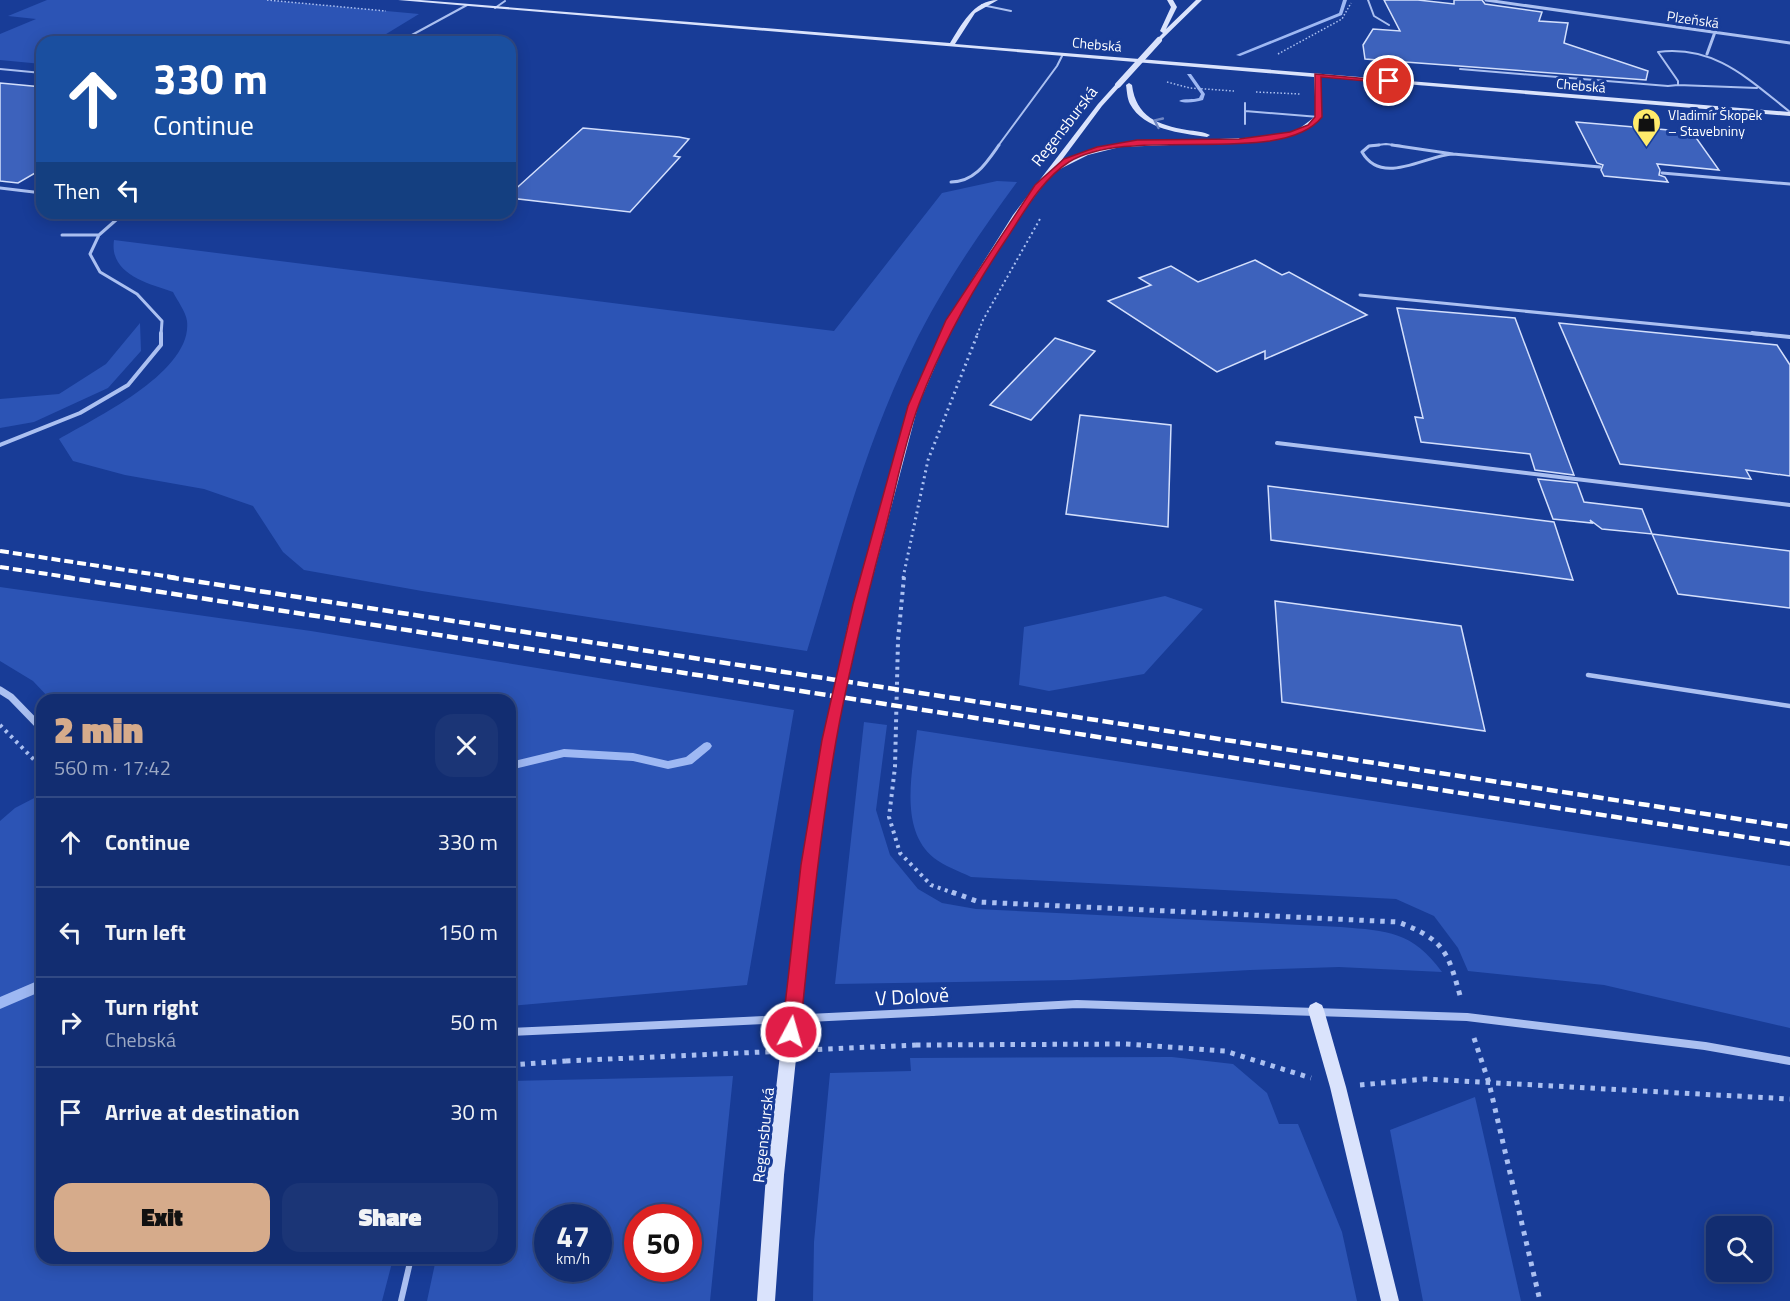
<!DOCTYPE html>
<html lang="en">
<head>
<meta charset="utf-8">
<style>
	:root { --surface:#122d71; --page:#1b3576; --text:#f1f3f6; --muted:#9ca8c3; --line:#314984; --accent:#d6ab8b }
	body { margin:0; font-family:"Titillium Web",sans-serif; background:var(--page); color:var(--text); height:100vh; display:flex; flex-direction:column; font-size:22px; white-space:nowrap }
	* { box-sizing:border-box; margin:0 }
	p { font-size:20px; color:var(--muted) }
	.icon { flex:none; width:33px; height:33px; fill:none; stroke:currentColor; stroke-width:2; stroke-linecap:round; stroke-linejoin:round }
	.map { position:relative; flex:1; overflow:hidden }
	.sheet { position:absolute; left:36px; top:694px; width:480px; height:570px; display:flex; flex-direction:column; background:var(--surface); border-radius:18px; box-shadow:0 3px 15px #0003,0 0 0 2px var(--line) }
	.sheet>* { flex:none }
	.top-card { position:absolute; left:36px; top:36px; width:480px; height:183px; border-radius:18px; box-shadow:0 3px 15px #0003,0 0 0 2px var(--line); background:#1a4fa0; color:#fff; overflow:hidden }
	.buttons { position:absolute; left:1706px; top:1216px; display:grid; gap:12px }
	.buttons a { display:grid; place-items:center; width:66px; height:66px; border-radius:12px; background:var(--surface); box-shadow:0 3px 15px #0003,0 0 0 2px var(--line); font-size:30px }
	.speed { position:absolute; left:534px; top:1204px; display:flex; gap:12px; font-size:30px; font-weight:700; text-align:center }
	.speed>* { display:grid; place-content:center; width:78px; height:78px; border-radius:50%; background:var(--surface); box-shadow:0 3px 15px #0003,0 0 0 2px var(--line); line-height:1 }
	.speed small { font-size:15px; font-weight:400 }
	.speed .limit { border:9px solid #d22; background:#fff; color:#111 }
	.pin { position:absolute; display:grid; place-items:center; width:51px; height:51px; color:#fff; margin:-26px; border:3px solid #fff; border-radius:50%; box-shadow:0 2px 6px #0007 }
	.me { position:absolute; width:66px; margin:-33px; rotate:6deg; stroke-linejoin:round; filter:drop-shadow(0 0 4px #0008) }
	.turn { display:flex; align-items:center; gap:21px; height:126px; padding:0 18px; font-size:27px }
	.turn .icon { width:78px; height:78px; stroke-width:2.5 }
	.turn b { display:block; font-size:42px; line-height:51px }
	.then { display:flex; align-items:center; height:57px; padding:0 18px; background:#0003; gap:12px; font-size:22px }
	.round { display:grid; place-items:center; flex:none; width:63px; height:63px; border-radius:18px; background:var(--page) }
	.overview { display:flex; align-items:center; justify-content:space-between; height:102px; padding:0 18px }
	h1 { font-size:36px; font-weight:800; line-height:45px; color:var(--accent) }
	.cta { display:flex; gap:12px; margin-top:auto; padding:12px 18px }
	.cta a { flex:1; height:69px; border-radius:18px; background:var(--accent); color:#111; font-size:24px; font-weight:800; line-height:69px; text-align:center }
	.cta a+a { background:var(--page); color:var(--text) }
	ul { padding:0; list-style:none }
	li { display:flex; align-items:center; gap:18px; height:90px; padding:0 18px; border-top:2px solid var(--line) }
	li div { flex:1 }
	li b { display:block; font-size:22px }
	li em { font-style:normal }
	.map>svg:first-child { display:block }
</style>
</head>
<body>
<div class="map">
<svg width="1790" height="1301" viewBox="0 0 1790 1301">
	<rect width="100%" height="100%" fill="#183c97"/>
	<path fill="#2c54b5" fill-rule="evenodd" d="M47,0h220l152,14 -46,28h-331v22l-42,-4v-26l36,-15 -28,-3z
		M997,181l20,1c-39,53 -76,107 -105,167 -47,96 -74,200 -105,302l-385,-60 -118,-21 -21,-18 -30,-46 -49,-17 -79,-14 -52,-14 -14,-22c36,-21 134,-67 128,-118 -1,-9 -10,-21 -14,-29 -26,-9 -64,-18 -59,-52l720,91 108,-138z
		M140,323l1,28 -33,37 -74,34 -34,6v-29l59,-5 47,-30z
		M0,587l311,44 483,79 -47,275 -237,21v-306h-459l-18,-19 -33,-20z
		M1165,596l38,13 -59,65 -95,17 -30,-6 5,-58z
		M864,722l23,3 -11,85 14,45 28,34 24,14 34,6 365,18c47,4 71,4 101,45l-103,-5 -89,3 -179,10 -236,4z
		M917,730l873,136v162l-186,-43 -136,-14 -10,-23 -24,-32 -38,-17 -425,-22c-12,-6 -27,-11 -37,-19 -36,-29 -21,-88 -17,-128z
		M42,794v464l351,1 -11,42h-382v-480l15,-13z
		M1172,1057l61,7 34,29 12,31h19l44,108 15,69h-544l1,-59 16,-169 81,-2 -1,-13z
		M733,1076l-23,225h-283l9,-42 74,-1v-177zM548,1218h50v51h-50zM638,1218h50v51h-50z
		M1475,1097l46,204h-98l-33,-171z"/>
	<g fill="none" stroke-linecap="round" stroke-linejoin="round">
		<path fill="#9eb8f3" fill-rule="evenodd" d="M1343,0h4l-5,15 -102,41 -4,-1 103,-42z
			M1187,74h4l14,20 -2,6c-8,2 -17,4 -24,1 5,-3 14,-1 20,-3l2,-4z
			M707,742l3,1 2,3 -2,3 -18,15 -24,5 -35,-8 -69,-4 -54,13v-8l54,-13 69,4 35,8 18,-4 18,-14z
			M42,979v12l-42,18v-12z"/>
	</g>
	<path fill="#3d62bc" stroke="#d3dffc" stroke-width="1.5" d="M1384,0h34l36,4v-4h28l3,4 57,8 -3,9 29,2 -4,20 84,28 -2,9 -281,-21 -2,-14 10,-16 27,2z
		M0,83l42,4v82l-24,14 -18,-2z
		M1576,122l116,10 27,38 -62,-6 3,6 -1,5 6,2 3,5 -64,-6 -3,-6 2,-5 -6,-2z
		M583,128l96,9 10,2 -15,17 6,1 -50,55 -120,-14v-4z
		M1255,260l27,15 7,-3 78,43 -102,44v-8l-48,21 -109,-71 43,-16 -12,-7 32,-12 27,16z
		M1397,308l118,10 59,157 -39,-5 -5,-16 -109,-12 -6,-25 8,1z
		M1559,323l218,22 13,20v111l-44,-6 5,9 -131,-15z
		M1055,338l40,13 -64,69 -41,-15z
		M1080,415l91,10 -3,102 -102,-13z
		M1538,479l39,4 7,19 58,7 10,25 -50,-5 -12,-9 2,3 -39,-4z
		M1268,486l286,36 19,58 -302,-40z
		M1652,534l138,17v57l-112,-14z
		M1275,601l186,25 24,105 -203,-29z"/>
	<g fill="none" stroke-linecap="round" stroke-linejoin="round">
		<path stroke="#abc0f1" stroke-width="1.5" stroke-dasharray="1.5 2" stroke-linecap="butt" d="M267,0l119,11
			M1278,54l64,-35 9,-16
			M1167,82l23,6 44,3
			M1256,92l44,2"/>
		<path stroke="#abc0f1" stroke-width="2" stroke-dasharray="2 3" stroke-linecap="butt" d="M977,335l6,-15 57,-101"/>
		<path stroke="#abc0f1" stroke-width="3" stroke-dasharray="2 4" stroke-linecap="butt" d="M903,578l25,-118 50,-127"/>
		<path stroke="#abc0f1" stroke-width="4" stroke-dasharray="3 4.5" stroke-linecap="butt" d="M904,577l-6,63 -3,127 -6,50 11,36 31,32 25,9
			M0,725l42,43"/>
		<path stroke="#abc0f1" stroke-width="5" stroke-dasharray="4.5 6" stroke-linecap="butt" d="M952,892l27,10 419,20c48,18 50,31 63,77
			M1474,1038l15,45 51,218
			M916,1045l210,-1 99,7 86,27
			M510,1065l56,-4
			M1360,1085l65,-6 365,20"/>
		<path stroke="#abc0f1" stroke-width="2" d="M1368,0l6,16 15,9
			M982,5l29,6
			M495,8l10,-7
			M399,42l68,-37
			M0,69l42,4
			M1460,69l208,17 10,-1v-4l-20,-29c57,-7 90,27 132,60
			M1678,85l79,3
			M1245,103v21
			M1245,111l74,6
			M998,146l59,-80 6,-12
			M1369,146l17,-2 16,2"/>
		<path stroke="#abc0f1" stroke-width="3" d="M1379,145l-10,1 -7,6c20,35 64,3 91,2
			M1392,145l61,9
			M1453,154l147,13
			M1662,173l128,11
			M951,182c24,0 36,-20 48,-37
			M0,188l42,5
			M124,213l-25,22 -9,19 10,18 37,22 25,27 -1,14
			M62,235h37
			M1360,295l407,40"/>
		<path stroke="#abc0f1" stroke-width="4" d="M1752,333l38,4
			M1277,443l513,62
			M0,445l80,-32 48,-28 33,-40v-12"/>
		<path stroke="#abc0f1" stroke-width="4.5" d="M1588,675l202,31"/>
		<path stroke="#abc0f1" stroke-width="6" d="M401,1301l10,-43"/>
		<path stroke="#abc0f1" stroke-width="3" d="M1486,0l304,43
			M1707,54l8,-22"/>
		<path stroke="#abc0f1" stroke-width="7" d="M0,690l11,7 31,32"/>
		<path stroke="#abc0f1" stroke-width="8" d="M932,1012l145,-8 390,13 238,29 85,15
			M510,1032l67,-3"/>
		<path fill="#dae3fc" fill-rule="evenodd" d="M398,0h22l530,43c11,-17 23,-43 48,-43l-23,13 -20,31 835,68v4l-470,-39 2,40 -22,16 -31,8 -149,6 -32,8 -30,15 -4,1 -34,45 -65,104 -37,86 -58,219 -25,115 -19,125 -32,310 -9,126h-18l9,-126 36,-310 21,-125 25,-115 60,-219 39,-86 66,-105 85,-111 18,-20 5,1 -19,21 -44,59 25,-13 37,-9 149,-6 27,-6 20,-15 -2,-39z
			M1167,0h6l4,7 -11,22 30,-29h6l-43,42 -3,-2 7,-7 -3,-2 11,-24z
			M1129,83l3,2c4,32 26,40 55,45 8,1 17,2 23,5l-3,2c-26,-4 -63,-7 -77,-33 -3,-6 -3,-13 -4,-19z
			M1316,1002l6,3 2,5 22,77 53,214h-18l-51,-214 -22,-77 2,-5z"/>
		<path stroke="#fff" stroke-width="4" stroke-dasharray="9 4" stroke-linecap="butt" d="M0,551l178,27
			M0,567l74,11"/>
		<path stroke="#fff" stroke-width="4.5" stroke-dasharray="11 4.5" stroke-linecap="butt" d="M64,577l1726,267
			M168,577l1622,250"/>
		<path stroke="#abc0f1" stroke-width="5" stroke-dasharray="4.5 6" stroke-linecap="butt" d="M566,1061l350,-16"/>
		<path stroke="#abc0f1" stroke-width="8" d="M577,1029l355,-17"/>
		<path stroke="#dae3fc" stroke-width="6" d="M1118,85l41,-45"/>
	</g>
	<defs><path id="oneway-chevron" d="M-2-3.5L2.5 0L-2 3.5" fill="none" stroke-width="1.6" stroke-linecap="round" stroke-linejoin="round" transform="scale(1.5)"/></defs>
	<use stroke="#6f87c4" href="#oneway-chevron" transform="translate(1158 122) rotate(-155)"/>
	<path fill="#e11d48" stroke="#92132f" stroke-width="1.5" d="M1315,74l77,7 -3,2 -68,-6 1,40c-40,51 -190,7 -253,45 -28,18 -46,52 -64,79 -34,51 -64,105 -86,163 -16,43 -24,90 -36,133 -18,68 -35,136 -47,204 -17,97 -26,194 -36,291l-3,7 -6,2 -7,-2 -2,-7 19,-167 21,-125 31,-136 55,-198 38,-86 89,-135 29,-26 33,-12 40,-7 102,-1 51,-7 18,-7 7,-8z"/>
	<defs>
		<symbol id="shop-pin" viewBox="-11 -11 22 30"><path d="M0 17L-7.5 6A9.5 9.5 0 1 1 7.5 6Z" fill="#ffeb6b" stroke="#183c97"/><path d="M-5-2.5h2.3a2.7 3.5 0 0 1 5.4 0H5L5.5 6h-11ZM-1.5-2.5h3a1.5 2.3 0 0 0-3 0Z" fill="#111"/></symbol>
	</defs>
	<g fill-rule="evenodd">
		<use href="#shop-pin" x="1630" y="106" width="33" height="45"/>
	</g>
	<g text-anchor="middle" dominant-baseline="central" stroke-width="6" stroke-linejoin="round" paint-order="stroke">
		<g font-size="14" fill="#fff" stroke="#183c97">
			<text transform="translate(1693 19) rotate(8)">Plzeňská</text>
			<text transform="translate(1097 44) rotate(5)">Chebská</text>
			<text transform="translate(1581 85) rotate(5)">Chebská</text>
		</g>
		<g font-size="14" fill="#fff" stroke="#183c97" text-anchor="start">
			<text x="1668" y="114">Vladimír Škopek<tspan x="1668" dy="16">– Stavebniny</tspan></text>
		</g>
		<g font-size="16" fill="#fff" stroke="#183c97">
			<text transform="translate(1064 126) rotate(-52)">Regensburská</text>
			<text transform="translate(763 1135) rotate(-84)">Regensburská</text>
		</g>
		<g font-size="20" fill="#fff" stroke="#183c97">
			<text transform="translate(912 996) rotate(-3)">V Dolově</text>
		</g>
	</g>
</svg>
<div class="buttons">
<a><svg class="icon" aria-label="search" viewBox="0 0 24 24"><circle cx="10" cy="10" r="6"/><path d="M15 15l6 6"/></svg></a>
</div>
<div class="speed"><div>47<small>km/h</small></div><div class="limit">50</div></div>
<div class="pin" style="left:1389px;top:81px;background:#d93025"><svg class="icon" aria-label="arrive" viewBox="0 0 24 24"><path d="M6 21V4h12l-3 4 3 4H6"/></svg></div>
<svg class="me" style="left:791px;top:1032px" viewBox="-20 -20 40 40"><circle r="17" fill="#e11d48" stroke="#fff" stroke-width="3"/><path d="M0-11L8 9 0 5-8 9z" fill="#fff"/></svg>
<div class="top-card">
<div class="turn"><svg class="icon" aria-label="ahead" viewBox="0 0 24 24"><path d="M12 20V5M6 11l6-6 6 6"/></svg><div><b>330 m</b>Continue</div></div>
<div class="then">Then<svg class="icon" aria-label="left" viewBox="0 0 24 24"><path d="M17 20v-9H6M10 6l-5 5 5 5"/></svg></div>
</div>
<section class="sheet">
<div class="overview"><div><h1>2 min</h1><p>560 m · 17:42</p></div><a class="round"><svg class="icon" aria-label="close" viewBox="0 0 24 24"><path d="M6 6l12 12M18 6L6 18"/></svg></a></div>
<ul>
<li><svg class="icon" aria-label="ahead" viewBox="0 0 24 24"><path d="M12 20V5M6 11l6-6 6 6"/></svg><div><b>Continue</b></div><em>330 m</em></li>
<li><svg class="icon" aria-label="left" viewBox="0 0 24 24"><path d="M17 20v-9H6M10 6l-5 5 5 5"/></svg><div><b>Turn left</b></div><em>150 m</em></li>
<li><svg class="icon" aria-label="right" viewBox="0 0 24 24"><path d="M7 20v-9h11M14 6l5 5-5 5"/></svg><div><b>Turn right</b><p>Chebská</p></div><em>50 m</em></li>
<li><svg class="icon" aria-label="arrive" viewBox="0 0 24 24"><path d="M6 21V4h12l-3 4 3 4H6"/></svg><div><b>Arrive at destination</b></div><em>30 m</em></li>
</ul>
<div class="cta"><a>Exit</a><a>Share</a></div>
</section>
</div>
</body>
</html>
